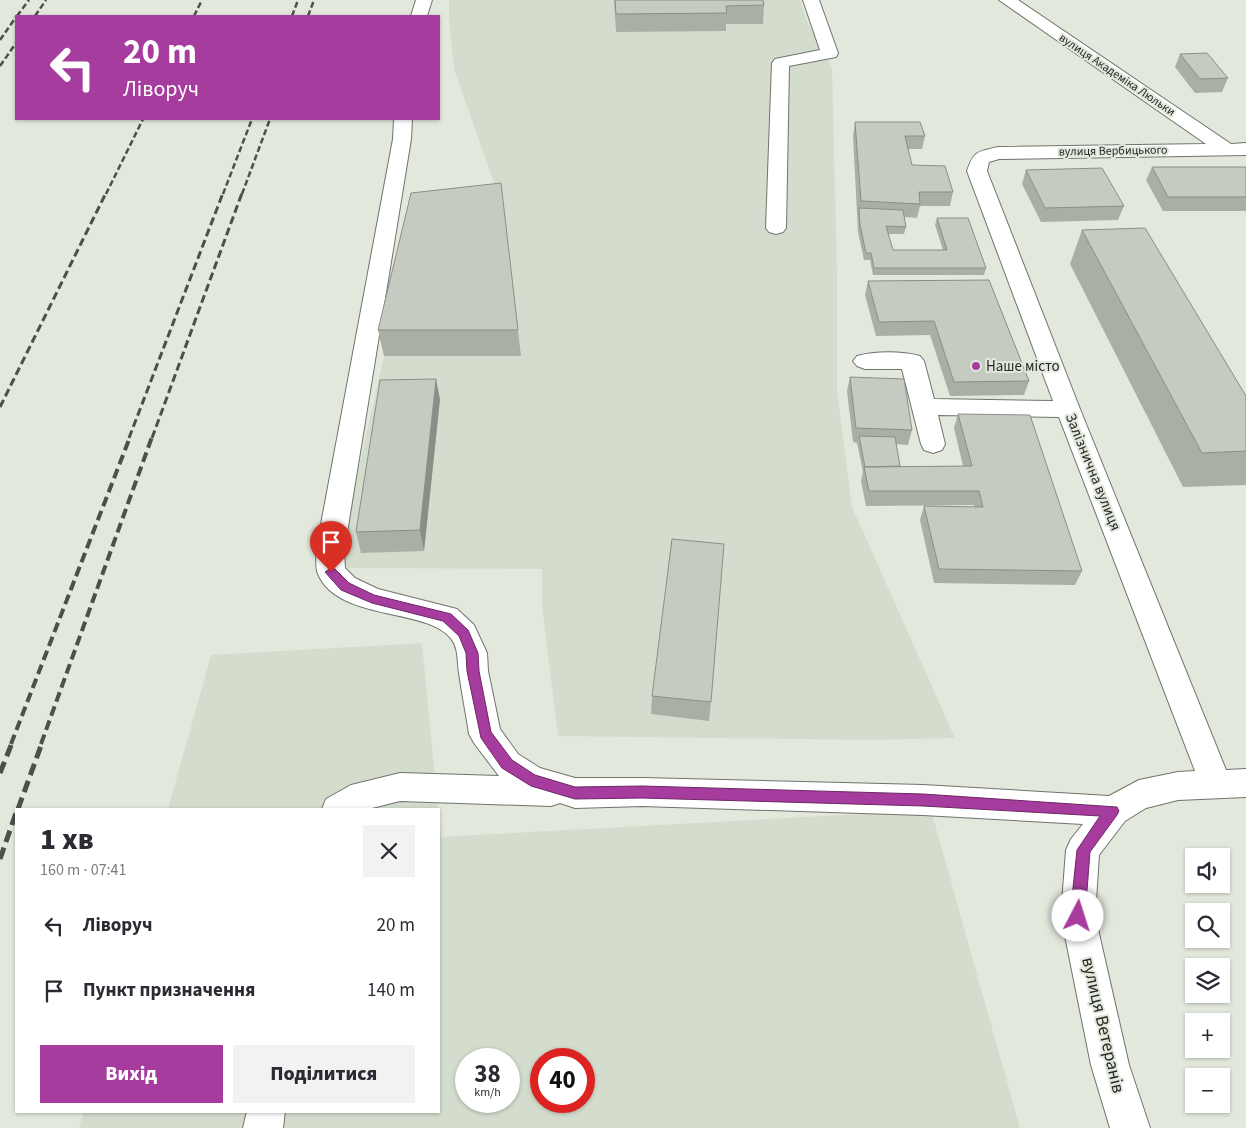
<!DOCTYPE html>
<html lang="uk">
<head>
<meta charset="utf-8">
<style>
	:root { --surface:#fff; --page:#f2f2f3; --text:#2b2b33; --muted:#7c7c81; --accent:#a63c9d }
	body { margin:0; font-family:"Source Sans 3",sans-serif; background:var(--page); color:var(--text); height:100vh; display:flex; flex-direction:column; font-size:19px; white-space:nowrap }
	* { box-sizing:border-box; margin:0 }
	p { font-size:16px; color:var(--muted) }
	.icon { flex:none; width:28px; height:28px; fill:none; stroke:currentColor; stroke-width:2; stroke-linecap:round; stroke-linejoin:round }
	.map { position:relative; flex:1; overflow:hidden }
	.sheet { position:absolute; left:15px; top:808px; width:425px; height:305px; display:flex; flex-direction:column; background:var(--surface); border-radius:0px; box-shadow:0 1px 4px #0004 }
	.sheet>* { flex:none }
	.top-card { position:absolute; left:15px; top:15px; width:425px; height:105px; border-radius:0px; box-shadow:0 1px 4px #0004; background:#a63c9d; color:#fff; overflow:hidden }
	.tools { position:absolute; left:1185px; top:848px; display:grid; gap:10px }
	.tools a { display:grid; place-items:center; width:45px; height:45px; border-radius:0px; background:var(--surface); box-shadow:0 1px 4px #0004; font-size:25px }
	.speed { position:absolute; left:455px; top:1048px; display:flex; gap:10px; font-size:25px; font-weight:700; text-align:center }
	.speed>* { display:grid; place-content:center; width:65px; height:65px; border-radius:50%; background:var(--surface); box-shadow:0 1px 4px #0004; line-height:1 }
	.speed small { font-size:12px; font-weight:400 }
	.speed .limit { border:8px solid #d22; background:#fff; color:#111 }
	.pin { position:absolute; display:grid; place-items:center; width:42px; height:42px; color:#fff; margin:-51px -21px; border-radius:50% 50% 50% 0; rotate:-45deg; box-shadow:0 0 5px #0007 }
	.pin .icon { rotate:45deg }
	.me { position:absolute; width:55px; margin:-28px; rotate:5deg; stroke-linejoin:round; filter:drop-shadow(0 0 4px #0008) }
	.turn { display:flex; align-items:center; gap:18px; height:105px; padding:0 25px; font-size:22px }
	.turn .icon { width:65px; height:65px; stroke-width:2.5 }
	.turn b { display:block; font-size:35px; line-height:42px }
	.round { display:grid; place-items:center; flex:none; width:52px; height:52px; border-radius:0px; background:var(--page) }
	.overview { display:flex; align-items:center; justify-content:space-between; height:85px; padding:0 25px }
	h1 { font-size:30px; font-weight:800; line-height:38px }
	.button { display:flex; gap:10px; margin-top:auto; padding:10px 25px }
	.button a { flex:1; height:58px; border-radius:0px; background:var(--accent); color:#fff; font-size:20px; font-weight:800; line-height:58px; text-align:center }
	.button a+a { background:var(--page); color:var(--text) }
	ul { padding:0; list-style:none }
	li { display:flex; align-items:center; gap:15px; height:65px; padding:0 25px }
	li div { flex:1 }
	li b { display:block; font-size:19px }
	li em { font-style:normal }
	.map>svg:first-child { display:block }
</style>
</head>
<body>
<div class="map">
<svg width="1246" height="1128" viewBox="0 0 1246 1128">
	<rect width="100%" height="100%" fill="#e3e8dd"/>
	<path fill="#d4ddcd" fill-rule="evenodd" d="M449,0h351l6,19 26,49 5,202v120l15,117 103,231 -84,2 -313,-4 -16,-130v-37l-206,-1 79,-349 88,-10 -49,-140 -5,-49z
		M422,643l16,166h-270l43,-154z
		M931,810l89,318h-941l5,-17h355v-295l2,21zM466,1059h43v42h-43zM541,1059h43v42h-43z"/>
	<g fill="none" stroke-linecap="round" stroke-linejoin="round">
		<defs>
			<path id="minor" d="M416,0h16l-5,16h-16z
				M803,0h16l19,53 -2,4 -47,9 -3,162 -3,4 -7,2 -7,-2 -3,-4 6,-165 3,-4 45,-9z
				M999,0h19l213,144 15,-1v12l-247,4 -10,3 -2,9 93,238 146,361 20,-1v28l-68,3 -32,8 -21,13 -26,34 -4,61 34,149 21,63h-40l-19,-63 -30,-149 5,-66 5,-11 12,-15 -160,-9 -281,-9 -67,2 -15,-5 -9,3 -151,-5 -32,8h-46l4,-10 25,-14 49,-12 99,3 -25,-33 -5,-9c-3,-20 -7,-40 -10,-61 -2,-11 0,-23 -7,-33 -22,-33 -114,-18 -134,-66 -3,-7 -1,-16 -2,-23l77,-412 1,-20h18l-1,20 -67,412 1,17 10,10 23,11 79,20 17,16 13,28 1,18 12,58 18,25 22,14 35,10h67l281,7 186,11 30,-16 39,-8 17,-1 -136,-354 -121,-2 7,29 -3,6 -9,3 -9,-3 -3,-6 -19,-75h-37l-8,-3 -4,-5 4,-5c18,-5 45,-5 63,0l4,5 10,38 119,2 -86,-230c7,-21 11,-19 31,-24l208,-3z
				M247,1111h38l-2,17h-40z"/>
		</defs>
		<use href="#minor" stroke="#6f746b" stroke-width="2"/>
		<use href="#minor" fill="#fff" fill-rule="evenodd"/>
		<path stroke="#4c4f4a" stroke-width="2.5" stroke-dasharray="6 3" stroke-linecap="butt" d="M17,16l12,-16
			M35,16l11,-16
			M194,16l8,-16
			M292,16l6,-16
			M308,16l6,-16
			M0,40l16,-23
			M0,66l16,-23
			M106,194l37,-75
			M223,194l29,-75
			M242,194l28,-75"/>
		<path stroke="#4c4f4a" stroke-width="3" stroke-dasharray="8 4" stroke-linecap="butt" d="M0,407l106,-214
			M129,438l94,-245
			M152,438l90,-245"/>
		<path stroke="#4c4f4a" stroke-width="4" stroke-dasharray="10 5" stroke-linecap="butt" d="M11,744l119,-307
			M41,744l111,-307"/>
		<path stroke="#4c4f4a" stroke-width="5" stroke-dasharray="12 6" stroke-linecap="butt" d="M0,773l12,-30
			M18,809l24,-66
			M0,859l16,-46"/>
	</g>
	<path fill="#aaafa6" d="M614,0h149l1,5 -1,19h-37v7l-110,1z
		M1180,54l48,24 -6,14 -27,1 -20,-26z
		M855,122l70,14 -3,13h-14l4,16 41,27 -3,14h-30l-3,12 -13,-1 2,10 -2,7h-16l5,16h50l-8,-25 2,-7 49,50 -2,7h-111l-3,-15h-6l-6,-28 -5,-96z
		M1152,167h94v44h-83l-17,-31z
		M1026,170l98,36 -6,14 -77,2 -19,-38z
		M1082,230l164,166v89l-63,2 -113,-223z
		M989,280l40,101 -5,14 -74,1 -20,-61 -54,1 -11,-41 3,-14z
		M378,330h140l3,26h-137z
		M850,377l62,53 -4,15 -12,-1 4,22h63l-9,-38 4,-14 124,157 -7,14 -141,-2 -14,-63 4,-14 50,1v-2l-108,1 -5,-25 2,-9 -6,-29 -4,-1 -6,-51z
		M440,399l-16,152 -63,2 -5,-21z
		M652,696l59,6 -2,19 -58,-7z"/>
	<path fill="#8b8e87" d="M436,379l4,20 -16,152 -4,-21z"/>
	<path fill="#c6cbc1" stroke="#8b8e87" d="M615,0h148l1,5 -38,1 1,7 -111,1z
		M1207,53l21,25 -28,1 -20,-25z
		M855,122h65l5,14h-20l7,29 33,1 8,26h-34l1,12 -59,-3z
		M1152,167h94v30h-78z
		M1102,168l22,38 -79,2 -19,-38z
		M501,183l17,147h-140l33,-137z
		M859,208l44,2 3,17 -20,-1 7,24h54l-10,-32h31l18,50h-112l-3,-15h-5l-6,-28z
		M1145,228l101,168v55l-44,2 -120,-223z
		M989,280l40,101 -75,1 -20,-61 -55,1 -11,-41z
		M850,377l54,2 8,51 -56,-2z
		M436,379l-16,151 -64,2 24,-152z
		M958,414l72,1 52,156 -143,-2 -15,-63 59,1 -4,-16h-110l-5,-24 108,-1z
		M859,436l36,1 5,29 -35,1z
		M672,539l52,5 -13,158 -59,-6z"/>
	<path fill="#a63c9d" stroke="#6c2766" d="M331,568l4,1 14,14 25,12 77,19 17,16 10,23 1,18 12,61 21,28 23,15 40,12 67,-1 281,8 194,13 2,4 -2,4 -27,37 -5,64 -2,5 -5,2 -5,-2 -3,-5 7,-66 23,-34 -177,-10 -281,-8 -67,1 -44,-13 -29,-18 -21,-30 -14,-67 -1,-18 -7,-17 -16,-15 -71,-18 -31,-13 -16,-18z"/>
	<circle fill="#a63c9d" stroke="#e3e8dd" stroke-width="2" cx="976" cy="366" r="5"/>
	<g text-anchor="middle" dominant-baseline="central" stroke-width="4" stroke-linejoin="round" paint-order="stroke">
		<g font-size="12" fill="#272926" stroke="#e3e8dd">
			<text transform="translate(1117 75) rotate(34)">вулиця Академіка Люльки</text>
			<text transform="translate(1113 151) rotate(-1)">вулиця Вербицького</text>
		</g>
		<g font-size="15" fill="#272926" stroke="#e3e8dd" text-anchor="start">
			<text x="986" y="366">Наше місто</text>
		</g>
		<g font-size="15" fill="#272926" stroke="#e3e8dd">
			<text transform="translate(1093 472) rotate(68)">Залізнична вулиця</text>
		</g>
		<g font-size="18" fill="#272926" stroke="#e3e8dd">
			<text transform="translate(1103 1025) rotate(77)">вулиця Ветеранів</text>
		</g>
	</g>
</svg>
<div class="tools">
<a><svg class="icon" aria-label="sound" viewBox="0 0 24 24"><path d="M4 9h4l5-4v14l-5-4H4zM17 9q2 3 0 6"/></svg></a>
<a><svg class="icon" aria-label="search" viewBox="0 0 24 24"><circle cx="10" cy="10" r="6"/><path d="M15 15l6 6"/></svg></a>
<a><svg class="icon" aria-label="layers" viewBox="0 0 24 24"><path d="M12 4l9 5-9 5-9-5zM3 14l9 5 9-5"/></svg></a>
<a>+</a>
<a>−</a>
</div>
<div class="speed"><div>38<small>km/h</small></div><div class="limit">40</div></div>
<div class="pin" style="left:331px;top:572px;background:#d93025"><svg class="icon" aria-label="arrive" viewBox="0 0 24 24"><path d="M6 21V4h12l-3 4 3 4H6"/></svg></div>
<svg class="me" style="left:1078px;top:916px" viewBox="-20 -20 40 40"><circle r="19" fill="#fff"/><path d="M0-13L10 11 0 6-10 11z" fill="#a63c9d"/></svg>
<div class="top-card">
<div class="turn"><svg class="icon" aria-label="left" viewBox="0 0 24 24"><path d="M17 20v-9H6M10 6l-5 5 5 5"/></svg><div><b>20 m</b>Ліворуч</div></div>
</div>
<section class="sheet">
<div class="overview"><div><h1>1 хв</h1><p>160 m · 07:41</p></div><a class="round"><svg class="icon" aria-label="close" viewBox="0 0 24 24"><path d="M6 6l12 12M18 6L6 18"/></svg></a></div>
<ul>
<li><svg class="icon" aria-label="left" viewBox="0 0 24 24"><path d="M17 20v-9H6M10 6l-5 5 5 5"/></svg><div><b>Ліворуч</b></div><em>20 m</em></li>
<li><svg class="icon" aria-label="arrive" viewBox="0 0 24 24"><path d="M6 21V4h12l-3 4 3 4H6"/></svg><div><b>Пункт призначення</b></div><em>140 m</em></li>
</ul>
<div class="button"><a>Вихід</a><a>Поділитися</a></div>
</section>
</div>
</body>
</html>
